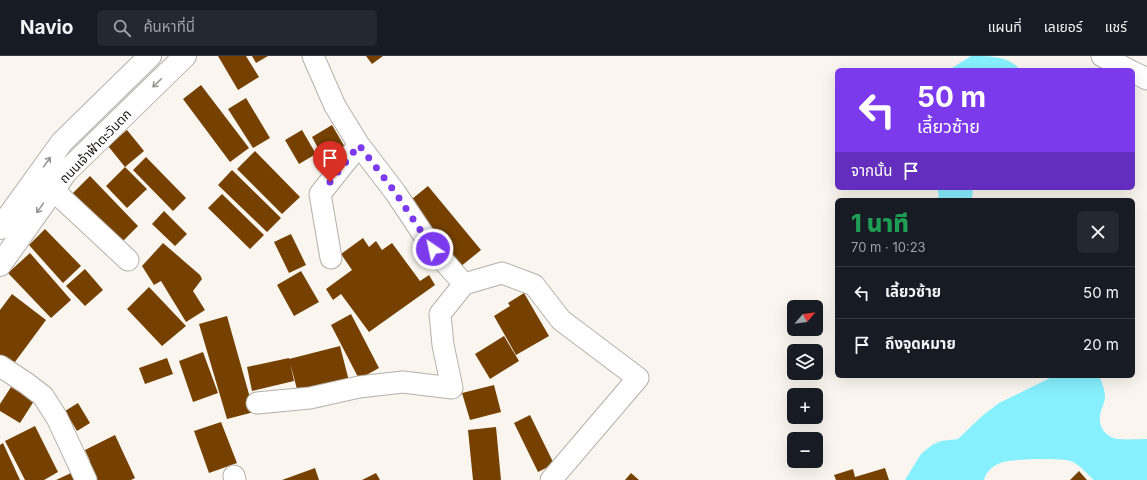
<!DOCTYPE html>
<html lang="th">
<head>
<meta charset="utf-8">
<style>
	:root { --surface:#171b24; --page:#242831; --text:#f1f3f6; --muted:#9ea1a6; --line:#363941 }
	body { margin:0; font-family:Inter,"Noto Sans Thai",sans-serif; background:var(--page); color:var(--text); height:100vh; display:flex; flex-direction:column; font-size:15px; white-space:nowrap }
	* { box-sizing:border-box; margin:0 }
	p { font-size:13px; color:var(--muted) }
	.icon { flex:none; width:22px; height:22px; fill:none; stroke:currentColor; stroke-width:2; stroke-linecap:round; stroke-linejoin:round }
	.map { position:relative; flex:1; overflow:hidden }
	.details { position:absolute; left:835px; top:142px; width:300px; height:180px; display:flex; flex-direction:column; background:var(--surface); border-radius:6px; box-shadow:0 4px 16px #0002 }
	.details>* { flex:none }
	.top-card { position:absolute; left:835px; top:12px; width:300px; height:122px; border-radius:6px; box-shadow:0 4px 16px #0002; background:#7c3aed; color:#fff; overflow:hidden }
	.needle { width:26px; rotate:62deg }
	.tools { position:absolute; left:787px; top:244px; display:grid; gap:8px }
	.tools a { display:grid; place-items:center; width:36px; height:36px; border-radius:6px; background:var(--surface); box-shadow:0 4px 16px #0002; font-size:20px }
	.pin { position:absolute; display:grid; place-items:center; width:34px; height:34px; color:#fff; margin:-41px -17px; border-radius:50% 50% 50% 0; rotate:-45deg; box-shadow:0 0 4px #0007 }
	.pin .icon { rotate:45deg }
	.me { position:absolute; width:44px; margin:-22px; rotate:326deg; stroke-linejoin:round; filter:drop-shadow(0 0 3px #0008) }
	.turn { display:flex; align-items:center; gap:14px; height:84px; padding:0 16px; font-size:18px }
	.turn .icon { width:52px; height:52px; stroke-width:2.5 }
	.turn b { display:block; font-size:28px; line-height:34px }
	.then { display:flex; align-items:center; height:38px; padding:0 16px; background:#0003; gap:8px; font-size:15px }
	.round { display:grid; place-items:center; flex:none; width:42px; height:42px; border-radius:6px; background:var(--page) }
	.overview { display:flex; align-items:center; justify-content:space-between; height:68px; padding:0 16px }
	h1 { font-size:24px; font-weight:800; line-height:30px; color:#1e9e55 }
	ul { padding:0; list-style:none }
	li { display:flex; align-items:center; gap:12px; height:52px; padding:0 16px; border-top:1px solid var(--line) }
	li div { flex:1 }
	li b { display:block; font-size:15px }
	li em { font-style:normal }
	header { display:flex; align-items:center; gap:24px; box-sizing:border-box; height:56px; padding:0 20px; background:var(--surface); border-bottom:1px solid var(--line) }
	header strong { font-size:19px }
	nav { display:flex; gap:22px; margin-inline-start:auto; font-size:14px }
	.search { width:280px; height:36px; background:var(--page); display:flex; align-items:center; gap:10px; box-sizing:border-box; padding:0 14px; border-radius:6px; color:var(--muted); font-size:15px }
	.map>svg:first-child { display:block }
</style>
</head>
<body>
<header>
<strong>Navio</strong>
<div class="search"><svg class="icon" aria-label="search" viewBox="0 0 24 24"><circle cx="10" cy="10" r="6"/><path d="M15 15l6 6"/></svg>ค้นหาที่นี่</div>
<nav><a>แผนที่</a><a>เลเยอร์</a><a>แชร์</a></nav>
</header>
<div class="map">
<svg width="1147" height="424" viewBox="0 0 1147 424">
	<rect width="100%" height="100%" fill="#faf6ef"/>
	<path fill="#87f0fe" d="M971,0c18,0 39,0 49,14h-71z
		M937,132h36l-1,12h-37l4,-4z
		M1054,320h45c3,6 6,14 6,21 0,6 -4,12 -5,18 -2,12 6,23 19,24 9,1 19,0 28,0v41h-53c-7,-6 -13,-14 -21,-18 -8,-5 -60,-3 -70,0 -9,3 -17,9 -19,18h-79l16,-26 11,-9 9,-4 17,-2 24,-23 17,-13z"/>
	<path fill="#764100" d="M218,0h28l13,21 -21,13z
		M252,0h16l-12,7z
		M366,0h17l-11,8z
		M201,29l48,63 -19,14 -47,-63z
		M246,42l24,40 -17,10 -25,-39z
		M332,69l14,24 -21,12 -13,-24z
		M127,74l17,21 -19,16 -17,-21z
		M302,74l14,24 -17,10 -14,-24z
		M255,95l45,46 -18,17 -45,-45z
		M146,101l40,41 -13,13 -40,-41z
		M125,111l22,22 -20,19 -21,-22z
		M232,114l49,48 -14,14 -49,-47z
		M90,120l48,50 -19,19 -48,-50z
		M428,130l53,64 -21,17 -53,-64z
		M222,138l42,41 -14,14 -42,-41z
		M164,155l23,23 -12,12 -23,-22z
		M45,173l36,37 -18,17 -34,-38z
		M291,178l15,31 -17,8 -15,-31z
		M363,182l6,9 7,-6 6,9 10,-7 28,38 9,-6 6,10 -66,47 -28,-38 -8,6 -7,-11 26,-19 -11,-16z
		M163,187l37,32 2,4 -9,12 12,19 -19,12 -25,-41 -7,4 -12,-19z
		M30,197l41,47 -20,18 -43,-45z
		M85,213l18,21 -18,16 -19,-20z
		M301,215l18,31 -25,14 -17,-31z
		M149,231l37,39 -24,20 -35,-37z
		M524,237l25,43 -33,19 -22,-39 16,-10 -2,-3z
		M12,238l34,26 -34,46 -12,-9v-47z
		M351,258l28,54 -20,11 -28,-54z
		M227,260l27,96 -27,7 -28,-95z
		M504,280l15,25 -29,18 -15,-25z
		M340,290l9,35 -51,12 -9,-34z
		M203,296l15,41 -25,9 -14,-41z
		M167,302l6,16 -28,10 -6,-16z
		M289,302l5,23 -42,10 -5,-24z
		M494,329l7,27 -31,8 -8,-27z
		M11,331l23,14 -14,22 -20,-12v-7z
		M78,347l12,20 -13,8 -12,-20z
		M530,359l24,49 -16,8 -24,-49z
		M221,366l16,41 -28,10 -15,-42z
		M35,370l23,46 -14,8h-19l-20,-39z
		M496,371l5,53h-28l-5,-50z
		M115,379l20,43 -4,2h-38l-8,-16 5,-3 -5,-11z
		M3,387l17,37h-20v-35z
		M315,412l4,12h-37z
		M885,412l4,12h-53l-2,-5 19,-6 2,8z
		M1079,415l8,9h-17z
		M71,417l3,7h-18z
		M376,417l4,7h-18z
		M631,417l8,7h-14z"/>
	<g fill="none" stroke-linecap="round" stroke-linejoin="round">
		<defs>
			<path id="minor" d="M313,0l22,50 24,39 36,47 38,57 31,35 38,-11 32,12 27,35 77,58 -87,102
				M1102,0l27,14
				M1133,16l14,7
				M53,134l75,70
				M331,202l-11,-64 39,-49
				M0,310l26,17 17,13 14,22 29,62
				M257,347l53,-5 49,-11 44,-5 49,6 -9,-43 -3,-31 24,-30
				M234,420l1,4"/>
			<path id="secondary" d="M0,172l62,-86 88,-86
				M0,209l66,-93 119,-116"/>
		</defs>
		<use href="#minor" stroke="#b4b0aa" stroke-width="23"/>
		<use href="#secondary" stroke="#b4b0aa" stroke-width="24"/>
		<use href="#minor" stroke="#fff" stroke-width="21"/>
		<use href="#secondary" stroke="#fff" stroke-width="22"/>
	</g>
	<defs><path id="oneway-shaft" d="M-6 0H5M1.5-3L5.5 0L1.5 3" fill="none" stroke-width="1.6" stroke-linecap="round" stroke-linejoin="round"/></defs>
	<g stroke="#979695">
		<use href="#oneway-shaft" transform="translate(157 27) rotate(136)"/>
		<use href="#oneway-shaft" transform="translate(47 106) rotate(-54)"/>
		<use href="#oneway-shaft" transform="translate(40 152) rotate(125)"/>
	</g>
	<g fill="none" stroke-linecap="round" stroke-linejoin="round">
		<path stroke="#7c3aed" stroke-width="7" stroke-dasharray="0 12.6" d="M330,126l29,-37 36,47 38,57"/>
	</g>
	<g text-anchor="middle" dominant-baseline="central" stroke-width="4" stroke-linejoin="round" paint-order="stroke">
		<g font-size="13" fill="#181614" stroke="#fff">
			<text transform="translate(95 90) rotate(-46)">ถนนเจ้าฟ้าตะวันตก</text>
		</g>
	</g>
</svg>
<div class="tools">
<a><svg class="needle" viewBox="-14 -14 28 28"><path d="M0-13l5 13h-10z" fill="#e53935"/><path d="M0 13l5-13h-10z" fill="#9ea1a6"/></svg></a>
<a><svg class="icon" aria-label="layers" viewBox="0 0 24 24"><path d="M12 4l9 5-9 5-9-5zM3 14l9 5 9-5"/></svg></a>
<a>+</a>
<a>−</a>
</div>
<div class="pin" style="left:330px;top:126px;background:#d93025"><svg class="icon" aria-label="arrive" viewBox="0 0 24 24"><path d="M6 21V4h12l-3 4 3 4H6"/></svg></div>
<svg class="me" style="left:433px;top:193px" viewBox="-20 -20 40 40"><circle r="17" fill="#7c3aed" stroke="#fff" stroke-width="3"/><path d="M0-11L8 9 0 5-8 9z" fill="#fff"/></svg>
<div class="top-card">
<div class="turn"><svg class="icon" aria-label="left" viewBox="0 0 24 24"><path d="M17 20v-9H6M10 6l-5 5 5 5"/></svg><div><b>50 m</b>เลี้ยวซ้าย</div></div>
<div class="then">จากนั้น<svg class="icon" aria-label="arrive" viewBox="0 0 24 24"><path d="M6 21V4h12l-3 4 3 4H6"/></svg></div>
</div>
<section class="details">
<div class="overview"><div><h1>1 นาที</h1><p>70 m · 10:23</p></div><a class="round"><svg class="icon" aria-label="close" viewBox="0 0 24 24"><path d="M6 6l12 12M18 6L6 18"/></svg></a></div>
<ul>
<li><svg class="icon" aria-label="left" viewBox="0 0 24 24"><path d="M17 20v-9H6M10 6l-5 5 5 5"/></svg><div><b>เลี้ยวซ้าย</b></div><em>50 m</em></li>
<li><svg class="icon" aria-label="arrive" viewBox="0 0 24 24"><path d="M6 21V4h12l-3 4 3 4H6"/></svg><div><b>ถึงจุดหมาย</b></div><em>20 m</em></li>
</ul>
</section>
</div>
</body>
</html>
